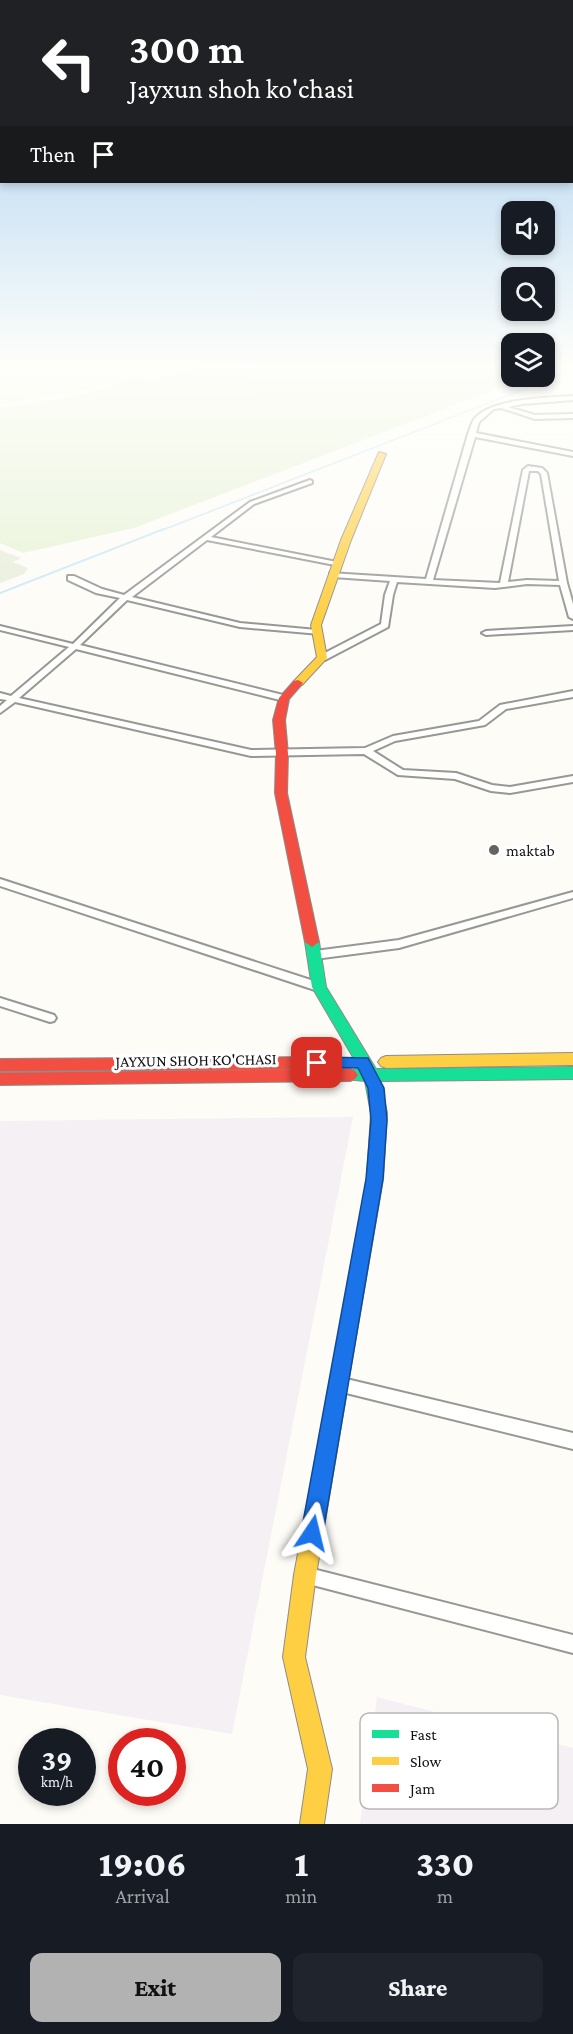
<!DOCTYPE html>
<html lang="en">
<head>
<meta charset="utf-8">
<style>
	:root { --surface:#171b24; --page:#20242c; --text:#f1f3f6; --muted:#9ea1a6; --accent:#b2b2b3 }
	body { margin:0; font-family:"Crimson Pro",serif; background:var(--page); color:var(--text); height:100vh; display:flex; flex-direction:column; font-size:22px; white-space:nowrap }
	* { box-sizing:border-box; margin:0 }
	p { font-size:20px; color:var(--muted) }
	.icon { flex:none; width:33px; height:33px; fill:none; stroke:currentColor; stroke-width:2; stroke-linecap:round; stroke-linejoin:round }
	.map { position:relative; height:1824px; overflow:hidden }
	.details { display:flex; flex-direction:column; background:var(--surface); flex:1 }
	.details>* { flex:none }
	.top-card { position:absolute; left:0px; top:0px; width:573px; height:183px; box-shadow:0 3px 9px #0003; background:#202124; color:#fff; overflow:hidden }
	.controls { position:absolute; left:501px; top:201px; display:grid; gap:12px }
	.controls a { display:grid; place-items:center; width:54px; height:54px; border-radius:12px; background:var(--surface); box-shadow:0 3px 9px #0003; font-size:30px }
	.speed { position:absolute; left:18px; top:1728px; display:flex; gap:12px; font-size:30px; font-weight:700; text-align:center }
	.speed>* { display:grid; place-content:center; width:78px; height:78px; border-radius:50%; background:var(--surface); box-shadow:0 3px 9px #0003; line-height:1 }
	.speed small { font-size:15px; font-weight:400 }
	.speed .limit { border:9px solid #d22; background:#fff; color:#111 }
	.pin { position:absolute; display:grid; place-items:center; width:51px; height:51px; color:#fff; margin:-26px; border-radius:12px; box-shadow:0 3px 9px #0006 }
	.me { position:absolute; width:66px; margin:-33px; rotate:10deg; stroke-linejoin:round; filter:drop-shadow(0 0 4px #0008) }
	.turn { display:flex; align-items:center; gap:21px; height:126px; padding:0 30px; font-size:27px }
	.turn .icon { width:78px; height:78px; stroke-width:2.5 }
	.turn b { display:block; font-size:42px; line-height:51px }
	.then { display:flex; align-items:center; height:57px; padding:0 30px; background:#0003; gap:12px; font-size:22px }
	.eta { display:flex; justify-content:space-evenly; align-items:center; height:102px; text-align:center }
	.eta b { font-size:36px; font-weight:800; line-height:42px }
	.action { display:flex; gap:12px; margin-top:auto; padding:12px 30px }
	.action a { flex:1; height:69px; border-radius:12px; background:var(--accent); color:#111; font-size:24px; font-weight:800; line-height:69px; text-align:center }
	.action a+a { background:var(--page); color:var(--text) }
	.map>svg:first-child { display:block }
</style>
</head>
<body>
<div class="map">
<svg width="573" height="1824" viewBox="0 0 573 1824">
	<rect width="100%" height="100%" fill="#fdfcf7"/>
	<path fill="#f5f0f3" d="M353,1117l-121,617 -232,-39v-574z
		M377,1697l196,51v76h-213z"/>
	<path fill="#f9f7e4" d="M0,363h107l12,12 -1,6 -28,8 -90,16z
		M114,363h102l-62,12 -27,1z"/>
	<path fill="#e7f3d7" d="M220,363h289l2,1 1,12 15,1 -393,151 -111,25 -23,-10v-135c26,-5 110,-14 125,-30l29,-1z"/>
	<path fill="#e9eedb" d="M0,550l21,8 -8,4 15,6 -4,6 -24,9z"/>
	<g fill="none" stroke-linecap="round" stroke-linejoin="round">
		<path stroke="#cde8f7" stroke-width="1.5" d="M160,531l413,-161"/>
		<path stroke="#cde8f7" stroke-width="2" d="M0,593l164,-64"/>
		<defs>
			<path id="street" d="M573,396v4l-51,4 -14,3 27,8 38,-1v4l-38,1 -34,-11 -7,1 -15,13 -3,11 97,19v4l-98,-19 -42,143 67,3 23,-113 5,-4 14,2 5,5 20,110 6,21v15l-4,-2 -9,-32 -33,-1 -32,4 -98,-6 -4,13 -5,32 -63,33h-6v-4l62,-32 4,-29 5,-14 -57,-4h-3v-4l96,6 42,-145c2,-4 3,-9 5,-13 14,-23 75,-23 100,-25zM529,471h9l3,3 18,107 -32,-1 -19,2z
				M310,480l2,1v2l-58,21 -43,33 126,25h3v4l-133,-26 -75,57 108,26 77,7h3v4l-80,-7 -113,-27 -47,45 207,51v4l-3,1 -208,-52 -57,49 232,52 114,-2 28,-12 86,-15 21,-16 73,-14v6l-67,12 -21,16 -90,16 -22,10 30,19 53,3 36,12 18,2 63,-11v6l-63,11 -19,-2 -36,-12 -57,-4 -34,-21 -113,2 -236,-54 -15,11v-7l7,-6 -7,-1v-6l11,3 58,-49 -69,-17v-4l73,18 47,-46 -24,-5 -28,-13v-4h6l28,13 22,6 126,-93z
				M573,626v4l-87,5 -4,-2 4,-2z
				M0,879l323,105 2,3 -2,3h-8l-315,-104z
				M573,892v6l-174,50 -84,11 -5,-4 5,-4 84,-11z
				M0,998l54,17 2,3 -2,3 -4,1 -50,-16z
				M338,1377l235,56v16l-235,-58 -5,-2 -2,-5 2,-5z
				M305,1567l268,68v18l-268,-70 -6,-2 -2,-6 2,-6z"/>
			<path id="fast" d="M312,937l7,5 7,45 50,82 197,-2v12l-193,2 7,32 -4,66 -29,169 -2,6 -7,3 -7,-3 -2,-6 31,-169 4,-66 -6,-32 -20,-2 -3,-4 3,-4 15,-2 -48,-82 -7,-45z"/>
			<path id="slow" d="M379,452l7,2 -35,86 -30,85 6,33 -25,27h-8v-4l23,-24 -6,-32 30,-85z
				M573,1053v12l-187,3 -5,-2 -3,-4 3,-4 5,-2z
				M345,1339l7,3 2,6 -38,227 -11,82 27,112 -8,55h-24l8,-55 -25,-112 11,-82 42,-227 2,-6z"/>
			<path id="jam" d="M298,680l5,3 -14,16 -4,21 3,34 -1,39 32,149 -7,5 -7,-5 -30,-149 1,-39 -3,-34 6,-22 15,-17z
				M313,1057l5,2 3,4 -3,4 -5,2 -313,2v-12z
				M350,1069l5,2 3,4 -3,4 -5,2 -350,4v-12z"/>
		</defs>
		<use href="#street" stroke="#979795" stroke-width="4"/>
		<use href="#fast" stroke="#8e8d8b" stroke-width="2"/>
		<use href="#slow" stroke="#8e8d8b" stroke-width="2"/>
		<use href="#jam" stroke="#8e8d8b" stroke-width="2"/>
		<use href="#street" fill="#fffffe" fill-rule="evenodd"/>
		<use href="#fast" fill="#16e098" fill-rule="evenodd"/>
		<use href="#slow" fill="#ffcf43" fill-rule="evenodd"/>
		<use href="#jam" fill="#f24e42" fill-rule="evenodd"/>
	</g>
	<linearGradient id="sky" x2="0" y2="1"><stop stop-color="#9dc9ee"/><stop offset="0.59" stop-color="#fefefb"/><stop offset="1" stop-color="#fefefb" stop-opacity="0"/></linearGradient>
	<rect width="573" height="618" fill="url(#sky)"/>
	<path fill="#1a73e8" stroke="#114b97" stroke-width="1.5" d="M317,1057l51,1 16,30 3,32 -4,59 -60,354 -4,7 -7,3 -7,-3 -4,-7 65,-354 5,-59 -3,-32 -10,-20 -47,-1 -2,-4 2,-4z"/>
	<circle fill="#646362" stroke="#fff" stroke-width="2" cx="494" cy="850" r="6"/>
	<g text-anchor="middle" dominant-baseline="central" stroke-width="6" stroke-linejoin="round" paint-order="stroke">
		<g font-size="16" fill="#111" stroke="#fff" text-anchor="start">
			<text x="506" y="850">maktab</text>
		</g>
		<g font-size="16" fill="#111" stroke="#fff">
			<text transform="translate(196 1060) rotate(-1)">JAYXUN SHOH KO'CHASI</text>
		</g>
	</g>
	<rect x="360" y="1713" width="198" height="96" rx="9" fill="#fff" stroke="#b8b8b8" stroke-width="1.5"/>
	<rect x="372" y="1730" width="27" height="8" fill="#16e098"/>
	<rect x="372" y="1757" width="27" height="8" fill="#ffcf43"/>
	<rect x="372" y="1784" width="27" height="8" fill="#f24e42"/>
	<g font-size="16" fill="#111">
		<text x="410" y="1740">Fast</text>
		<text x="410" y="1767">Slow</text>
		<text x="410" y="1794">Jam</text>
	</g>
</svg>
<div class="controls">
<a><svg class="icon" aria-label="sound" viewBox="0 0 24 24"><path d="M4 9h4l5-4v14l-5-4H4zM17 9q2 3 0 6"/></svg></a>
<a><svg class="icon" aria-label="search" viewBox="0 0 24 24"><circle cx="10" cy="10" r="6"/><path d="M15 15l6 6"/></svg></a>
<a><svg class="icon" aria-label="layers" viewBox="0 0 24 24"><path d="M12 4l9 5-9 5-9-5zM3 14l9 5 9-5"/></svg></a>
</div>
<div class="speed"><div>39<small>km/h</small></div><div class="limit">40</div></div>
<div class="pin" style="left:317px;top:1063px;background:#d93025"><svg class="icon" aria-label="arrive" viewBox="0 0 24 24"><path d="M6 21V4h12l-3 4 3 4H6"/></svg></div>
<svg class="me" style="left:312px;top:1533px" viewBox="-20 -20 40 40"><path d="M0-17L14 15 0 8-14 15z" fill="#1a73e8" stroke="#fff" stroke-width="4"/></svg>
<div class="top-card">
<div class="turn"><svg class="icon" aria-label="left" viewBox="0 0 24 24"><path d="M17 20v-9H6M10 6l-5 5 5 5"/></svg><div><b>300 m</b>Jayxun shoh ko'chasi</div></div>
<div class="then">Then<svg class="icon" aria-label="arrive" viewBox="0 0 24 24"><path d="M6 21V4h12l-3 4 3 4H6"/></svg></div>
</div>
</div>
<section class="details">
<div class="eta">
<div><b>19:06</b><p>Arrival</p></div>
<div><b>1</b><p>min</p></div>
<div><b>330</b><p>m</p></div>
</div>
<div class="action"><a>Exit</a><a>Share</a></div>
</section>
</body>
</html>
